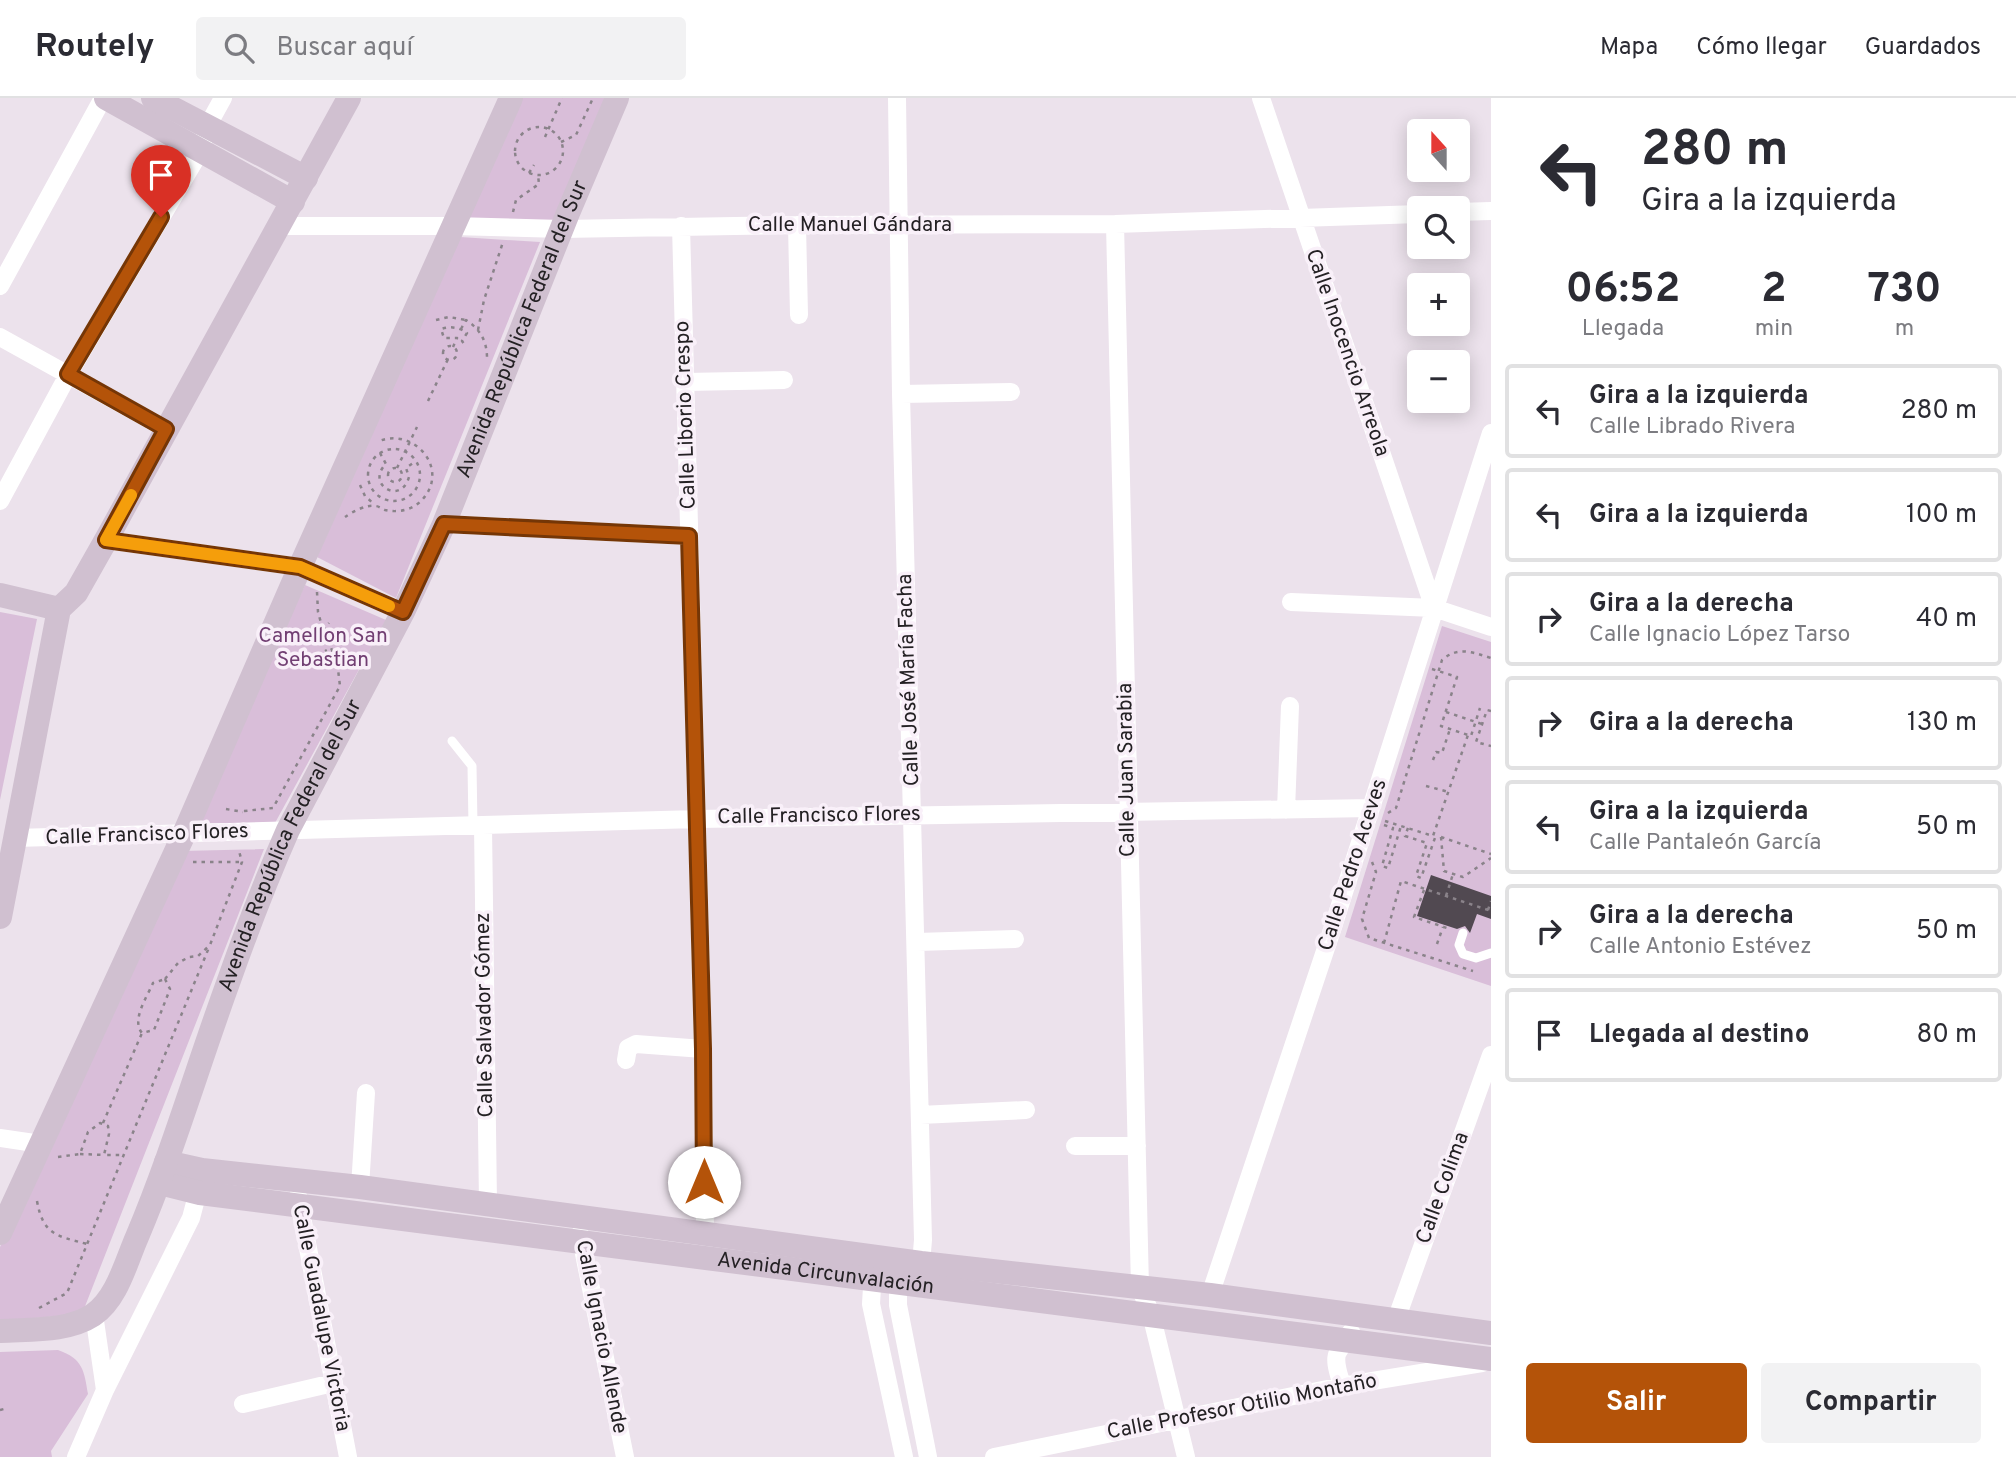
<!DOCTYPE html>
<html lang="es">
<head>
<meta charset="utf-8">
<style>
	:root { --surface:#fff; --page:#f2f2f3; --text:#2b2b33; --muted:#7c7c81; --line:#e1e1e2; --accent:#b45309 }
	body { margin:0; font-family:Overpass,sans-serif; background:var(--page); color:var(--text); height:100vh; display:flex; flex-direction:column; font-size:26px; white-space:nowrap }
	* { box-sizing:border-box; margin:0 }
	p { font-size:23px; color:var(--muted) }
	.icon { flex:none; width:38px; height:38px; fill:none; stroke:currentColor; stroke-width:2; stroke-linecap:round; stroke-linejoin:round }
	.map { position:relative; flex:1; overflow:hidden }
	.side { display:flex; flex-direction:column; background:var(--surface); width:525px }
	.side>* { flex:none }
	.hud { background:#fff; color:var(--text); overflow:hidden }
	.needle { width:46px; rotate:339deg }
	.controls { position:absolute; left:1407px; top:21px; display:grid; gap:14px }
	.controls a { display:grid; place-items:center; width:63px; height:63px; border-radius:7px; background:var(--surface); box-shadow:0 4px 18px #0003; font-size:35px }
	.pin { position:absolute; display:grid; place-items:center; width:60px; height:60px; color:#fff; margin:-72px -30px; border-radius:50% 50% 50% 0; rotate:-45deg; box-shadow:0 0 7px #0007 }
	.pin .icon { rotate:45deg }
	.me { position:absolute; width:77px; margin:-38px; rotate:0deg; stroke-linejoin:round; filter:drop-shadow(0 0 5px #0008) }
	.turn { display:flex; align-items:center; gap:24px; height:147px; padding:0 35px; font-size:32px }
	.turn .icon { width:91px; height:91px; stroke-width:2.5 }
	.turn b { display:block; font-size:49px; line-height:60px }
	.eta { display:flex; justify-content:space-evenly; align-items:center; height:119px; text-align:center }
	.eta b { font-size:42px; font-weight:700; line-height:49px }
	.cta { display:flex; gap:14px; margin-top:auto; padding:14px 35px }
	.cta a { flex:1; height:80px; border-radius:7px; background:var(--accent); color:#fff; font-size:28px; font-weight:700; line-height:80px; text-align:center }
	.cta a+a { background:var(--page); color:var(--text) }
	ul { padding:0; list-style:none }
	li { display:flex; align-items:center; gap:21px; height:94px; margin:0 14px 10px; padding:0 21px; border:4px solid var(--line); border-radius:7px }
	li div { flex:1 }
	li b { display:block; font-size:26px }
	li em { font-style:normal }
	header { display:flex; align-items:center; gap:42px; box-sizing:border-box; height:98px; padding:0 35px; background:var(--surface); border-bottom:2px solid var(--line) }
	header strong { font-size:33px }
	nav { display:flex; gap:38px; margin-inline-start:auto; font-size:24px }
	.search { width:490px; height:63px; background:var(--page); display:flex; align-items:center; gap:18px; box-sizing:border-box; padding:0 24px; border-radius:7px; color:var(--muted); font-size:26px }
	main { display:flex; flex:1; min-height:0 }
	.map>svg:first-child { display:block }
</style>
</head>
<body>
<header>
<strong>Routely</strong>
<div class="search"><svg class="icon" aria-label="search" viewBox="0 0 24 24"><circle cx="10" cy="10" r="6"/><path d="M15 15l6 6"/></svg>Buscar aquí</div>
<nav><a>Mapa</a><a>Cómo llegar</a><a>Guardados</a></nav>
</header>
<main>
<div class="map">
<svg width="1491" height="1359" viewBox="0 0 1491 1359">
	<rect width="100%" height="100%" fill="#ece2ec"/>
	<path fill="#d9bed9" d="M520,0h90l-56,126 -88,-4z
		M460,139l80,5 -144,356 -79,-41z
		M305,487l81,35 -111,203h-83z
		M0,514l37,7 -37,181z
		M1442,528l49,16v344l-146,-49z
		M264,751l-182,465 -82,7v-74l182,-396z
		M58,1252c25,9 26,20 30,44l-37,57 1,6h-52v-105z"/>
	<path fill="#514951" d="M1431,777l60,21v23l-14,-5 -7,19 -5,-7 -8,3 -40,-13z"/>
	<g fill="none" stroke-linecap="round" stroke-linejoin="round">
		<path stroke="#8a838a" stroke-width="2.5" stroke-dasharray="3.5 5" stroke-linecap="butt" d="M515 53a24 24 0 1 1 48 0a24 24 0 1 1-48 0Z
			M545,39l17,-39
			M561,44l15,-7 17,-37
			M529,75l5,-8
			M513,114l3,-12 23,-16 -1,-9
			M436,222l13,-3 17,3
			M461,231l5,-9c14,9 21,21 21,38
			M478,232l6,-30 19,-58
			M443 255a7 7 0 1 1 14 0a7 7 0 1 1-14 0Z
			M453,249l4,-9h-13l-3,-9c9,-3 18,-2 26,4l-5,8 3,4
			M428,303l20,-42
			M368 377a26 26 0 1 1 52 0a26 26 0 1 1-52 0Z
			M380,355l6,11c-21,20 15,42 23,13l-3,-9 10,-7
			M397,370l20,-41
			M388 377a7 7 0 1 1 14 0a7 7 0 1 1-14 0Z
			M360,387l5,11 10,9
			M345,419c7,-5 22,-13 30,-11 4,0 7,3 10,4 13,3 27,0 36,-9 30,-30 -5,-74 -42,-60
			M317,494l1,20 5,18
			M323,532l6,-7
			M310,533l13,-1 8,18
			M1432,571l25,8 -16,49 30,10 9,-28
			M1491,613l-4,-1 -11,32 15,4
			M1446,614l36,12
			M1433,662l3,-8 6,1 8,-24
			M1426,688l23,6
			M226,711l17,3
			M244,713l29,-3 67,-122 -3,-25 -6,-13 -6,3
			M1388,715l8,-5 46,-148c16,-14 30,-8 49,-2
			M1385,723l48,15 35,-101
			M1384,727l9,3 -11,38 6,2 13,-42
			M1408,730l-3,8 22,7 -11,33 5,2 15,-43
			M1441,739l3,34 19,6 28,-19
			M1441,739l50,17
			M193,764h49
			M1372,764l4,10 -14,47 7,19 104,33
			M1424,792l-10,27 36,12
			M1446,798l7,-22
			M1488,812l3,-9
			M1384,845l17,-62 90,30
			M1437,846l6,-17
			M165,881l13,-16 11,-6 9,-1 12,-11 32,-83 -3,-11
			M165,881l5,10 -16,41 -12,3c-11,-13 5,-36 11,-50z
			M103,1025l39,-90
			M80,1056l24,1
			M58,1059l22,-3 8,-22 12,-9 8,3 1,8 -5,21h20
			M37,1103c6,34 20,35 50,43
			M39,1210l28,-15 143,-348
			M0,1312l4,-1"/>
		<path stroke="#fff" stroke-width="9" d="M452,643l20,25 1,60
			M1463,835l-4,12 4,9 13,4 15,-5"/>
		<path stroke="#fff" stroke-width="18" d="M897,0l4,296 22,846 -2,23 -20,20 -3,10v12l30,152
			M1261,0l173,510
			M1458,114l33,-1
			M1115,126l25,1064 11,26 35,143
			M797,127l2,90
			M281,128h172l109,3 235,-4 318,-1 304,-10
			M681,128l22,823 2,185
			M0,188l103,-188
			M0,239l166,92
			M685,284l99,-2
			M901,296l110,-2
			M0,403l68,-126 133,-225 6,-23 16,-29
			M444,426l245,12
			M106,442l194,27 103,45
			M1291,504l143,6 57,19
			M1286,712l4,-104
			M483,728l5,378
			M15,740l682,-19 674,-11
			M917,844l98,-3
			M626,962l2,-12 8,-4 67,5
			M920,1017l106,-5
			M0,1040l41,6
			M1075,1048h62
			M360,1089l6,-94
			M298,1098l50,261
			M580,1136l45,223
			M882,1175l-10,14 -1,17 33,153
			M1210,1197l121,-362 160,-500
			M94,1216l11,76
			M1396,1222l95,-265
			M1342,1288c-2,-9 -9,-25 -4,-34 4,-8 10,-12 13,-20
			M243,1306l90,-21
			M76,1359l29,-67 86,-172 9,-34
			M994,1359l348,-71 140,-23"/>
		<g stroke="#d0c0d0" stroke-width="24">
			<path d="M106,0l187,104"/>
			<path d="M153,0l153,80"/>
			<path d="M0,497l59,14"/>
			<path d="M0,819l59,-308 17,-16 30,-53 243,-442"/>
			<path d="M166,1064l36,8 158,17 561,76 289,32 281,38"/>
			<path id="s1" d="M160,1085l40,10 1291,166"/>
			<path d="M0,1135l184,-399 116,-267 211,-469"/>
			<path id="s2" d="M0,1233c30,-2 67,1 93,-16 24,-16 33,-53 44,-78 35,-83 60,-169 91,-254 18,-51 38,-103 60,-153l115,-218 41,-88 124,-311 49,-115"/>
		</g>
	</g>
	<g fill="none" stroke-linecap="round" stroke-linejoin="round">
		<defs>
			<path id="route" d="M161,119l-93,157 98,55 -60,111 194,27 103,45 41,-88 245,12 14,513 1,133"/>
		</defs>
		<use href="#route" stroke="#753606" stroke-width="18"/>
		<use href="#route" stroke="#b45309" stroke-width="12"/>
		<path stroke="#f59e0b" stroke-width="12" d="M131,397l-25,45 194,27 89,39"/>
	</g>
	<g text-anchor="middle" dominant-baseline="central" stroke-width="7" stroke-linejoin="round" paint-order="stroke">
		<g font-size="21" fill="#242124" stroke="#f9f0f9">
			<text x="850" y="127">Calle Manuel Gándara</text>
			<text stroke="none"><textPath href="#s2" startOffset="1174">Avenida República Federal del Sur</textPath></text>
			<text transform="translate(1347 255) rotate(71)">Calle Inocencio Arreola</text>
			<text transform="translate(686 317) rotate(-92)">Calle Liborio Crespo</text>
			<text transform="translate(909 582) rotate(-92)">Calle José María Facha</text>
			<text transform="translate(1127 672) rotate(-91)">Calle Juan Sarabia</text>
			<text transform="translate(819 718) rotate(-1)">Calle Francisco Flores</text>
			<text transform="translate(147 737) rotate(-2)">Calle Francisco Flores</text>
			<text stroke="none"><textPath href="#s2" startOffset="607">Avenida República Federal del Sur</textPath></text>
			<text transform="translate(1353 767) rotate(-72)">Calle Pedro Aceves</text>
			<text transform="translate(485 917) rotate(-91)">Calle Salvador Gómez</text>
			<text transform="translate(1443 1090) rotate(-70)">Calle Colima</text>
			<text stroke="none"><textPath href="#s1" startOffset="672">Avenida Circunvalación</textPath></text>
			<text transform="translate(321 1220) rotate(79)">Calle Guadalupe Victoria</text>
			<text transform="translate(601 1239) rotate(79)">Calle Ignacio Allende</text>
			<text transform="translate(1242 1309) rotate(-11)">Calle Profesor Otilio Montaño</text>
		</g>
		<g font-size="21" fill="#723f73" stroke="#f9f0f9">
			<text x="323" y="538">Camellon San<tspan x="323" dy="24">Sebastian</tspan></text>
		</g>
	</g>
</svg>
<div class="controls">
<a><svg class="needle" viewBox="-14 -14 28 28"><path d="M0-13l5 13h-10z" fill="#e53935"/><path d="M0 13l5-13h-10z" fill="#7c7c81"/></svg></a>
<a><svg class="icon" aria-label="search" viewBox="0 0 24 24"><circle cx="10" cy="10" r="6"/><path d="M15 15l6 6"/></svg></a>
<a>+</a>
<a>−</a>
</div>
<div class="pin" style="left:161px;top:119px;background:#d93025"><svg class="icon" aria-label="arrive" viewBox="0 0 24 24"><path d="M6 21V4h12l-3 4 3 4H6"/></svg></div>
<svg class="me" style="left:704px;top:1084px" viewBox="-20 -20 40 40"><circle r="19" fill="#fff"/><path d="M0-13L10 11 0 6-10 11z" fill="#b45309"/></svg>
</div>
<section class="side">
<div class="hud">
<div class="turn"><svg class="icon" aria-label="left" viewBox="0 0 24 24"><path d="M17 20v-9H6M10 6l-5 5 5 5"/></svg><div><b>280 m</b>Gira a la izquierda</div></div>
</div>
<div class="eta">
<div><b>06:52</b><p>Llegada</p></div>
<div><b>2</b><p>min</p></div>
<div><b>730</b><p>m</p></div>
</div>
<ul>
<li><svg class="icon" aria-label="left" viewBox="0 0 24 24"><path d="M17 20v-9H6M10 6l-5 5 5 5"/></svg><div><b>Gira a la izquierda</b><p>Calle Librado Rivera</p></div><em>280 m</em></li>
<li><svg class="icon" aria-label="left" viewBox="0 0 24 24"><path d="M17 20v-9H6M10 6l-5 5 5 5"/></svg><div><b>Gira a la izquierda</b></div><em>100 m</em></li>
<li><svg class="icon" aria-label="right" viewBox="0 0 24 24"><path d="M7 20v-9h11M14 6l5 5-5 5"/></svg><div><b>Gira a la derecha</b><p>Calle Ignacio López Tarso</p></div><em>40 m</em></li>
<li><svg class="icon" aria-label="right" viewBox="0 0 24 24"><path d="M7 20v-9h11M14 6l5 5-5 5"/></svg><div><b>Gira a la derecha</b></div><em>130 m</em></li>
<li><svg class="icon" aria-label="left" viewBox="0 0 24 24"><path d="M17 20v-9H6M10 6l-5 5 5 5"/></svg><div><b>Gira a la izquierda</b><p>Calle Pantaleón García</p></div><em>50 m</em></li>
<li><svg class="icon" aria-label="right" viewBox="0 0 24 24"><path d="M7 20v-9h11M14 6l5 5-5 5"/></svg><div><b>Gira a la derecha</b><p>Calle Antonio Estévez</p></div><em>50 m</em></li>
<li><svg class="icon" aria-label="arrive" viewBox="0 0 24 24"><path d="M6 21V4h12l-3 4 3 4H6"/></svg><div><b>Llegada al destino</b></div><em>80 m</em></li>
</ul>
<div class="cta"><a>Salir</a><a>Compartir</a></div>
</section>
</main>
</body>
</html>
